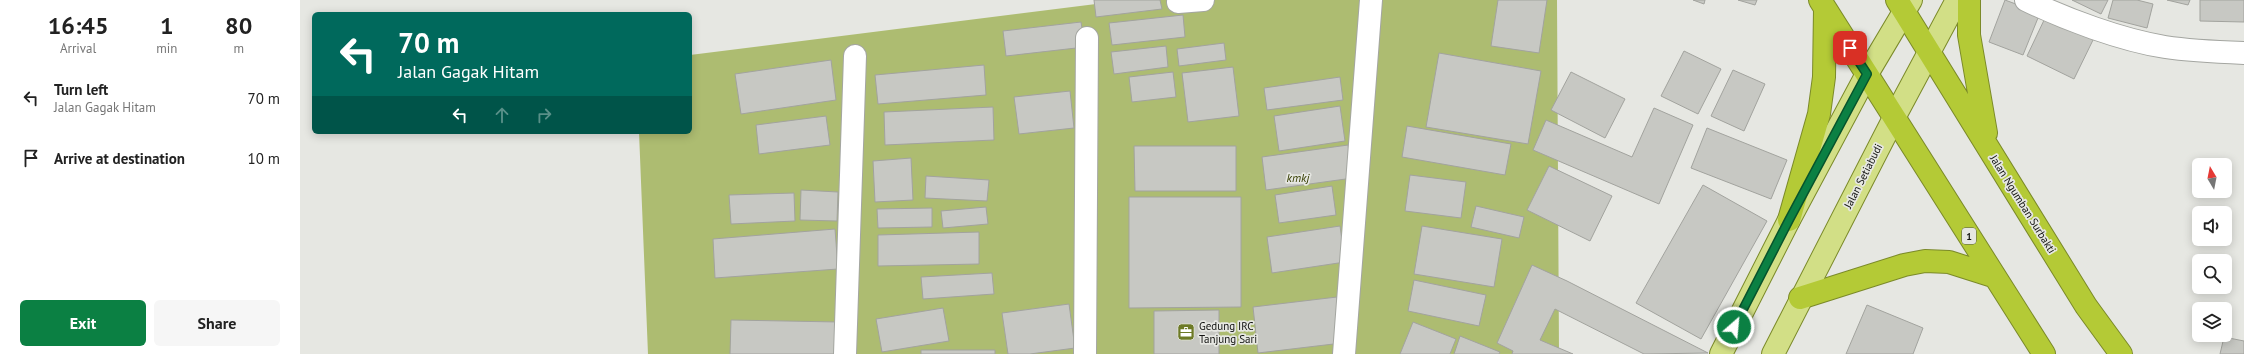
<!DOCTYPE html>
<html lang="en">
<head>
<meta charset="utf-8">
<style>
	:root { --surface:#fff; --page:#f6f6f6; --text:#222; --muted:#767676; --accent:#0b8043 }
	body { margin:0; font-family:"PT Sans",sans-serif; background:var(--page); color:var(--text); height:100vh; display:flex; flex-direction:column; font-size:15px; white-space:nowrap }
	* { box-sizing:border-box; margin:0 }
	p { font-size:13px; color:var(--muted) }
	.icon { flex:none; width:22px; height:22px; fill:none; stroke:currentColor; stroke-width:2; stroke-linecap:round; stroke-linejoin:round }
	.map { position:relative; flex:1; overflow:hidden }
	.details { display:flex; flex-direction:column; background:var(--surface); width:300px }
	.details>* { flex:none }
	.banner { position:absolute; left:12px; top:12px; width:380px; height:122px; border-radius:6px; box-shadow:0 2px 10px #0003; background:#00695c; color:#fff; overflow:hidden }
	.needle { width:26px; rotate:350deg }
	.buttons { position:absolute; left:1892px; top:158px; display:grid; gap:8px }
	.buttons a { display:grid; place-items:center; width:40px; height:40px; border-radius:6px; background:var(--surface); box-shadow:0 2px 10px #0003; font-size:20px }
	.pin { position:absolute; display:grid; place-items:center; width:34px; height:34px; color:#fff; margin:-17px; border-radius:8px; box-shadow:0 2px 6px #0006 }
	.me { position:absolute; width:44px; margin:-22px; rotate:27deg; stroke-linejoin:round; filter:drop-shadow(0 0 3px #0008) }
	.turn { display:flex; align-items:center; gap:14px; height:84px; padding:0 20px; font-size:18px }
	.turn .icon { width:52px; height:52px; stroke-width:2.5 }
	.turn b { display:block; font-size:28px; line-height:34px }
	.lanes { display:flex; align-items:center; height:38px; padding:0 20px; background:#0003; justify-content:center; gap:20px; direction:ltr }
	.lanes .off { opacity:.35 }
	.eta { display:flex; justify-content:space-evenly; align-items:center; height:68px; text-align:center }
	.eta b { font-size:24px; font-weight:700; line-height:28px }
	.button { display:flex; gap:8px; margin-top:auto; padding:8px 20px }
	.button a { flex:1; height:46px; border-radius:6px; background:var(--accent); color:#fff; font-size:16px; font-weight:700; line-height:46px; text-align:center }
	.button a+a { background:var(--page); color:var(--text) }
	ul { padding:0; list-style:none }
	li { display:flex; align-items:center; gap:12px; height:60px; padding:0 20px }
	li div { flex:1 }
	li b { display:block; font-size:15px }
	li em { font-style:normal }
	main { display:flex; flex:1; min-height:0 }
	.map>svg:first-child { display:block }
</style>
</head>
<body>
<main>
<section class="details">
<div class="eta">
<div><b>16:45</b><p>Arrival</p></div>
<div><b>1</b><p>min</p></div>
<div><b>80</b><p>m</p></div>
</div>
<ul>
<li><svg class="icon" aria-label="left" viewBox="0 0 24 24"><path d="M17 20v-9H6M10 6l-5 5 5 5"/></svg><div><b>Turn left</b><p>Jalan Gagak Hitam</p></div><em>70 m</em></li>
<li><svg class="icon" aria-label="arrive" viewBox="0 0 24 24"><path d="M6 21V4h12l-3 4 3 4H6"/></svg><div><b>Arrive at destination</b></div><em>10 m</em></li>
</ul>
<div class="button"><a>Exit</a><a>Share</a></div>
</section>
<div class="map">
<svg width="1944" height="354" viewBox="0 0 1944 354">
	<rect width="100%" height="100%" fill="#e6e7e2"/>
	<path fill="#adbc71" d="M828,0h429l2,354h-911l-9,-222h51v-77z"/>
	<path fill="#c7c8c3" stroke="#a2a39e" d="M794,0h66l2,9 -66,8z
		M1198,0h49l-8,53 -48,-7z
		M1393,0h12l-1,4z
		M1438,0h19l-2,5z
		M1705,0l35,13 -17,42 -34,-13z
		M1772,0h36l-7,14z
		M1813,0h24l16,4 -6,24 -39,-10z
		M1867,0h23l-2,5z
		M1900,0h44v22l-44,-1z
		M883,15l2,22 -73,8 -3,-22z
		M1746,16l48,22 -20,41 -47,-23z
		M781,22l4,25 -79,9 -3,-25z
		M924,43l2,17 -47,6 -2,-17z
		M866,46l2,21 -54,7 -3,-22z
		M1384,51l37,18 -23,45 -37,-18z
		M1139,53l102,18 -13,73 -102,-17z
		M531,60l5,40 -95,14 -6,-40z
		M684,65l2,30 -108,9 -3,-29z
		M933,67l6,49 -51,6 -6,-49z
		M1433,70l32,14 -21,47 -33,-15z
		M873,72l3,25 -44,5 -3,-25z
		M1271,72l54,27 -20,39 -54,-28z
		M1040,77l3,23 -76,10 -3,-22z
		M770,91l4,37 -55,6 -5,-37z
		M1040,106l5,35 -66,10 -5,-35z
		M693,107l1,33 -109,5 -1,-33z
		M1354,108l39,17 -34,79 -126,-54 13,-30 86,37z
		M526,116l4,29 -71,9 -3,-29z
		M1107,126l104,18 -6,31 -103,-18z
		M1407,128l80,32 -16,39 -80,-31z
		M1048,145l5,33 -87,12 -4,-33z
		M834,146h102v45h-101z
		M611,158l2,42 -38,2 -2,-41z
		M1249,166l63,30 -22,45 -63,-31z
		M1110,175l56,7 -5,36 -56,-7z
		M626,176l63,4 -2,21 -62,-3z
		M1403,185l64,36 -66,118 -65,-36z
		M1032,186l4,29 -57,8 -4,-28z
		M501,190l37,2 -1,29 -37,-1z
		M494,193l1,28 -64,3 -2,-29z
		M829,197h112v110l-112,1z
		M1176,206l48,11 -5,21 -48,-11z
		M686,207l2,17 -45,4 -2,-17z
		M632,208v19l-54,1 -1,-19z
		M1040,226l5,36 -73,11 -5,-36z
		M1122,226l80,13 -8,48 -80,-13z
		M535,229l3,40 -123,9 -2,-39z
		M679,232v32l-101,2v-31z
		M1232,265l35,16 141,72 -64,1 -89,-45 -15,31 33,14h-61l1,-3 -16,-8z
		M692,273l2,21 -71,5 -2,-22z
		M1114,280l72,15 -7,31 -71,-15z
		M1037,297l5,46 -84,10 -5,-46z
		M769,304l6,44 -45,6h-22l-6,-41z
		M1567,305l56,23 -10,26h-67z
		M643,308l6,33 -67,11 -6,-33z
		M919,310v44h-65v-43z
		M431,320l107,2 -1,32h-107z
		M1113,322l43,17 -6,15h-50z
		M1160,336l40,16 -1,2h-45z
		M1924,337l20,4v13h-24z
		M621,350h74v4h-74z"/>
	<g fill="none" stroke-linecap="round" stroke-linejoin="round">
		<defs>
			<path id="minor" d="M1726,0c39,19 95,40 139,47 26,4 52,5 79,6
				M878,2l25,-2
				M545,354l10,-298
				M785,354l2,-316
				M1044,354l27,-354"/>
			<path id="major" d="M1421,354l68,-134 78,-146 44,-74
				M1473,354l122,-238 62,-116"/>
			<path id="highway" d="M1520,0l224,354
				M1597,0l189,306 35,48
				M1669,0v35l17,98
				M1489,220l30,-106 5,-37 1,-68
				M1500,298l104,-33 21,-4 24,1 44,14"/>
		</defs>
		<use href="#minor" stroke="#a4a6a1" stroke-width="24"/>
		<use href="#major" stroke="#7b8a29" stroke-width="24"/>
		<use href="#highway" stroke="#7b8a29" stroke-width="24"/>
		<use href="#minor" stroke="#fff" stroke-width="22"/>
		<use href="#major" stroke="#d2df86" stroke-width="22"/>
		<use href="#highway" stroke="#b4ca36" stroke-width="22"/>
	</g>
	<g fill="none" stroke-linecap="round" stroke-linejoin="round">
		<defs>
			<path id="route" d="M1434,327l55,-107 78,-146 -17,-26"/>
		</defs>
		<use href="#route" stroke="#07532c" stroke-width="10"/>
		<use href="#route" stroke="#0b8043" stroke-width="7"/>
	</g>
	<defs>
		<symbol id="office-square" viewBox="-11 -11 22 22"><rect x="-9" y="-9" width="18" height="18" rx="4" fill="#6d7a26" stroke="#e6e7e2"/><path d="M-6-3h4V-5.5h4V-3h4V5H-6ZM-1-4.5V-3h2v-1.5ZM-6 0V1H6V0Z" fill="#fff"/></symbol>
	</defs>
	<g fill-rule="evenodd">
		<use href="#office-square" x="876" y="322" width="20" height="20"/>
	</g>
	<g text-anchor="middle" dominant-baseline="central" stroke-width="3.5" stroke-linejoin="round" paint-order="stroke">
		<rect fill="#e6e7e2" stroke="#525350" stroke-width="1" x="1662" y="228" width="14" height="16" rx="3"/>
		<g font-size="10" font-weight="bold" fill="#121311">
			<text x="1669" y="236">1</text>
		</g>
		<g font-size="11" fill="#121311" stroke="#e6e7e2">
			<text transform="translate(1563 176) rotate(-63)">Jalan Setiabudi</text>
			<text transform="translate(1723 204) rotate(58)">Jalan Ngumban Surbakti</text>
		</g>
		<g font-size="11" fill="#121311" stroke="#e6e7e2" text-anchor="start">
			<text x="899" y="326">Gedung IRC<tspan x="899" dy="13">Tanjung Sari</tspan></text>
		</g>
		<g font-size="12" font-style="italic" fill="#373f03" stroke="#e6e7e2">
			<text x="998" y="177">kmkj</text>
		</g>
	</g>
</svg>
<div class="buttons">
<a><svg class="needle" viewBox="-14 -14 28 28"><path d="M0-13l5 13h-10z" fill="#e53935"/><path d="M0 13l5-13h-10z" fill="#767676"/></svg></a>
<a><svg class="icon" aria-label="sound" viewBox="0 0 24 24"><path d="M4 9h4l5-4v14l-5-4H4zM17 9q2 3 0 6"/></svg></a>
<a><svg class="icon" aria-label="search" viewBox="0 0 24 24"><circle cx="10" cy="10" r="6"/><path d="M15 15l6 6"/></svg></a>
<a><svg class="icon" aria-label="layers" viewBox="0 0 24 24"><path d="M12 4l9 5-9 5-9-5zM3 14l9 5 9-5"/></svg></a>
</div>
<div class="pin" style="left:1550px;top:48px;background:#d93025"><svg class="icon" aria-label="arrive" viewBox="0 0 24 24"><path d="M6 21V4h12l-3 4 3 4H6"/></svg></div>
<svg class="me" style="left:1434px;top:327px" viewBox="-20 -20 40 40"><circle r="17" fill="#0b8043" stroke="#fff" stroke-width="3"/><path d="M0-11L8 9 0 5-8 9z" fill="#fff"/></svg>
<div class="banner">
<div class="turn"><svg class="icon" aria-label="left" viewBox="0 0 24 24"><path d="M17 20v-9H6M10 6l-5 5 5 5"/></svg><div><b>70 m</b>Jalan Gagak Hitam</div></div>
<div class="lanes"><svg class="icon" aria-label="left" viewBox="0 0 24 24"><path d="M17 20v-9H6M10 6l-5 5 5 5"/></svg><svg class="icon off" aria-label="ahead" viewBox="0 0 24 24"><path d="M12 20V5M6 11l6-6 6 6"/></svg><svg class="icon off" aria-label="right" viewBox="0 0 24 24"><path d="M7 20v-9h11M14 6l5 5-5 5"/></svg></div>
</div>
</div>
</main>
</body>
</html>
